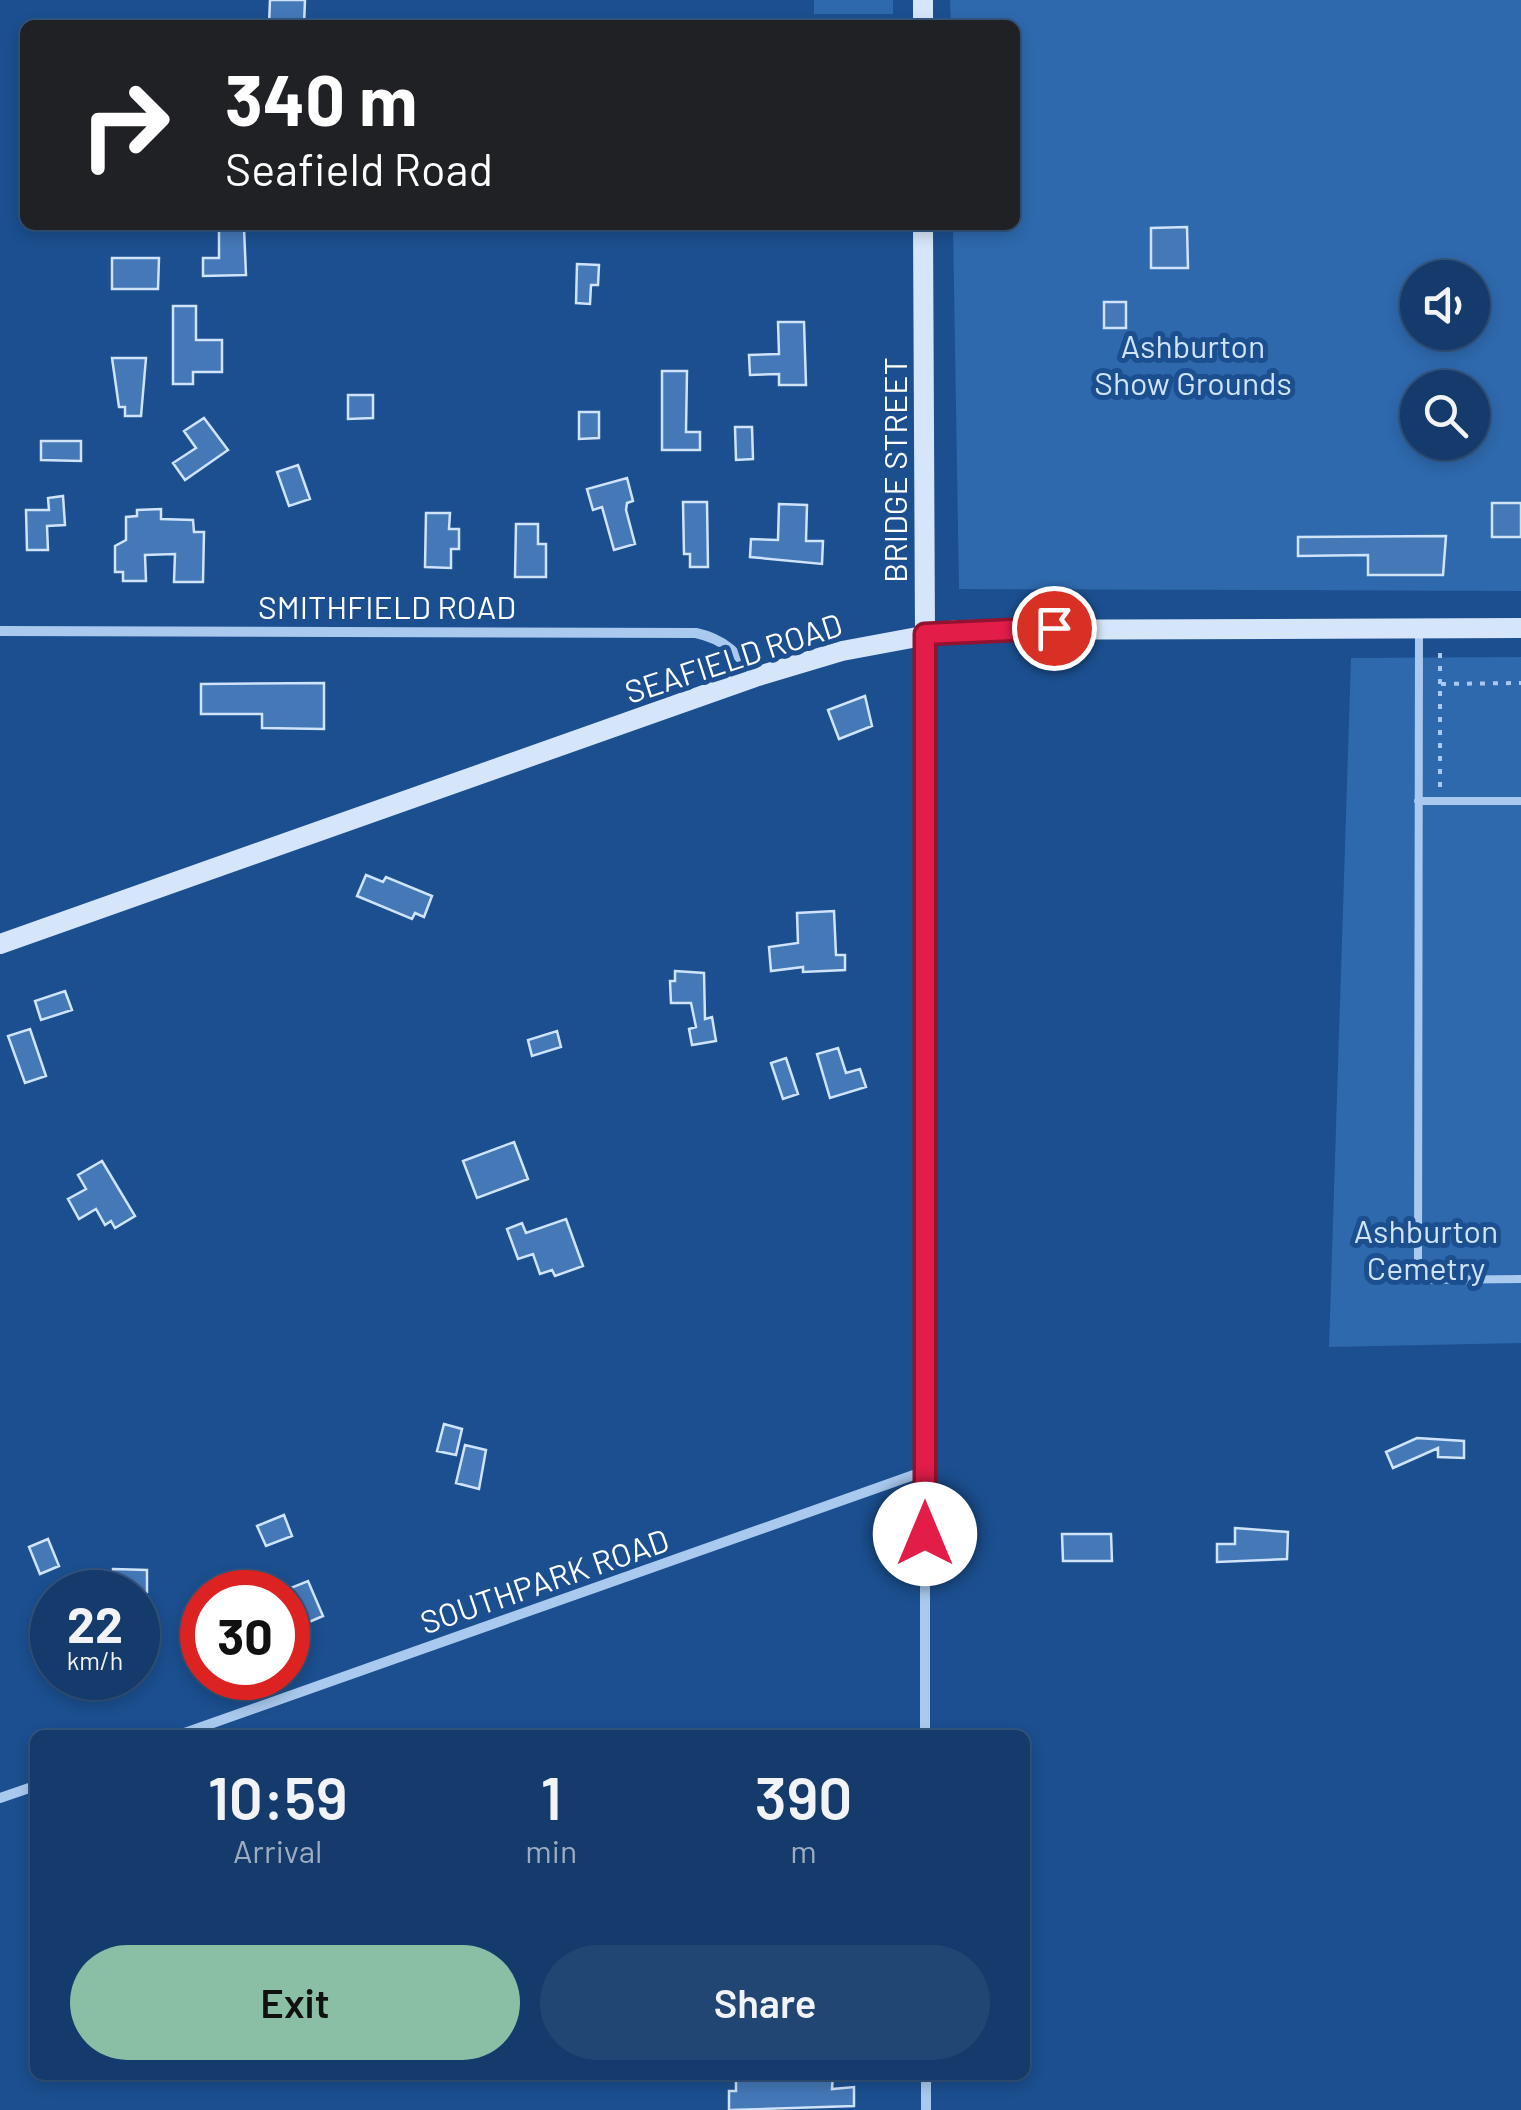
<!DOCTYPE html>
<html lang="en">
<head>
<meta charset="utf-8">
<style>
	:root { --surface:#143b6b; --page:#214673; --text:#f1f3f6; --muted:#9dadc1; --line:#33557e; --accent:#8abfa5 }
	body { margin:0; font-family:Barlow,sans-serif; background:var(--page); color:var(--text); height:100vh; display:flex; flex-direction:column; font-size:38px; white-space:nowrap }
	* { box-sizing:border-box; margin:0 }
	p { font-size:32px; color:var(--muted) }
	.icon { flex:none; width:55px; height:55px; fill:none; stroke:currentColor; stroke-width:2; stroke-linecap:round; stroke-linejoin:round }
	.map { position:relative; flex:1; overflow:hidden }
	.side { position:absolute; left:30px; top:1730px; width:1000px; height:350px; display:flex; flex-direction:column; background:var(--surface); border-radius:15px; box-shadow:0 5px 15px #0003,0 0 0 2px var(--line) }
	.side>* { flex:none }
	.top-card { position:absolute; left:20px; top:20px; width:1000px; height:210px; border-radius:15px; box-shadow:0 5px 15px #0003,0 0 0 2px var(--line); background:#202124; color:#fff; overflow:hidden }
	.controls { position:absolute; left:1400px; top:260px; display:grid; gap:20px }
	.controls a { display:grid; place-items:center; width:90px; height:90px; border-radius:50%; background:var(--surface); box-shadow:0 5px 15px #0003,0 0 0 2px var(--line); font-size:50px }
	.speed { position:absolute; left:30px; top:1570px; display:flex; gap:20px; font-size:50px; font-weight:700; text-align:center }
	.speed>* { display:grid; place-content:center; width:130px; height:130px; border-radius:50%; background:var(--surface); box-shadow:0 5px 15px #0003,0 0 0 2px var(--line); line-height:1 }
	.speed small { font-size:25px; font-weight:400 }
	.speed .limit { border:15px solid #d22; background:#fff; color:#111 }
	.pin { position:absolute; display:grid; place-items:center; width:85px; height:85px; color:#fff; margin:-42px; border:5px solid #fff; border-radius:50%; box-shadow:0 2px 10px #0007 }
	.me { position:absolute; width:110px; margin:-55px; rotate:0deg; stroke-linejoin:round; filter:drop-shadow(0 0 8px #0008) }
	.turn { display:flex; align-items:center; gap:35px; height:210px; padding:0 40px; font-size:45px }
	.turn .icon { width:130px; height:130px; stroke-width:2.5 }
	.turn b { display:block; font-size:70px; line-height:85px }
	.eta { display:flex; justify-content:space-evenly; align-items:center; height:170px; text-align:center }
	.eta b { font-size:60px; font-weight:600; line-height:70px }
	.primary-button { display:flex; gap:20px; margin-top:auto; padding:20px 40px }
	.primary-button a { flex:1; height:115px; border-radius:60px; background:var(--accent); color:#111; font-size:40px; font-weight:600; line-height:115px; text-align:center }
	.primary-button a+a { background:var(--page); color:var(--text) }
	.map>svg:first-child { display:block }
</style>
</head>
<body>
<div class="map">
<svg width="1521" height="2110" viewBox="0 0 1521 2110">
	<rect width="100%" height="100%" fill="#1b4f8f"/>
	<path fill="#2e69ad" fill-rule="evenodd" d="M814,0h79v14h-79z
		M950,0h571v591l-562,-2 -6,-364h62v-200h-64zM1418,278h54v54h-54zM1418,388h54v54h-54z
		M1521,657v686l-192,4 22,-689z"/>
	<path fill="#4478b7" stroke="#cfe3fa" stroke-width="2.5" d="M270,0h35l-1,25h-35z
		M1187,227l1,41h-37v-40z
		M219,228h25l2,47 -43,1v-18h16z
		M112,258h47l-1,31h-46z
		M577,264l22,1 -1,20h-7l-1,19 -14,-1z
		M1104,302h22v26h-22z
		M173,306h23v34h26v32h-29v12h-20z
		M778,322h26l2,63h-27v-11l-29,1 -1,-20 30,-1z
		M112,358h34l-5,58h-16v-9h-6z
		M662,371h25l-1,61h14v18h-38z
		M348,395h25v23l-25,1z
		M579,412h20v26l-20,1z
		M204,418l24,32 -43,30 -12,-17 23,-15 -12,-17z
		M735,427h17l1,32 -17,1z
		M41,441h40v20l-40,-1z
		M298,465l12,34 -21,7 -12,-34z
		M627,478l6,23 -6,2 -1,7 9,34 -21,6 -12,-43 -9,3 -6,-21z
		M63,496l2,29 -18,1 1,24h-21l-1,-40h23l-1,-12z
		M683,502h24l1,65h-18v-13h-6z
		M1492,503h29v34h-29z
		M779,504l28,1 -1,36h17l-1,23 -72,-7 1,-18 27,1z
		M161,509v10l32,1 1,12h10l-1,50h-29l1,-28 -30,1 1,26h-23v-9h-8v-26l11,-6v-23l11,-1v-6z
		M426,513h24l-1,16h10v20h-8v19l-26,-1z
		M516,524h22v20h8v33h-31z
		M1446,536l-3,39h-75v-20l-70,1v-19z
		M324,683v46l-62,-1v-14h-61v-30z
		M865,696l7,30 -33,13 -11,-29z
		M366,875l17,7 3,-5 46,19 -8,21 -9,-4 -3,6 -55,-23z
		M834,911l2,44h9v15l-42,2v-5l-32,4 -2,-24 29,-4 -1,-30z
		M675,971l29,2 1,46 7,-2 4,24 -24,4 -3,-16 7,-2 -5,-24h-20l-1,-22h5z
		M65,991l7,19 -31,10 -6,-19z
		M30,1029l16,47 -21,7 -17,-47z
		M557,1031l4,16 -29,9 -4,-16z
		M838,1048l8,25 14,-4 6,18 -36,11 -13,-44z
		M786,1058l12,36 -15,5 -12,-36z
		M514,1142l14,37 -51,19 -14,-37z
		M102,1161l33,55 -20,12 -4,-7 -6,4 -9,-16 -17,10 -11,-20 18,-10 -8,-14z
		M566,1219l17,47 -28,10 -3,-6 -12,4 -7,-20 -15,5 -11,-30 15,-6 4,10z
		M444,1424l18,5 -6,26 -19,-4z
		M1417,1438l47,3v17l-26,-1v-9l-45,20 -7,-16z
		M465,1445l21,5 -7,39 -23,-6z
		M284,1515l8,21 -26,10 -9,-20z
		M1235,1528l53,4 -1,27 -70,3v-18h18z
		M1062,1534h49l1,27h-49z
		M48,1539l11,27 -19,8 -11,-27z
		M113,1569l34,1v22h-34z
		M308,1581l15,35 -21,9 -6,-14 -8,3v-25z
		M736,2075h97l-1,14 22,-2v19l-125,4v-19h7z"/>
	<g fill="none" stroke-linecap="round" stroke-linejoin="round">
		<path stroke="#a9c9ee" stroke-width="4" stroke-dasharray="5 8" stroke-linecap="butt" d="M1440,684v-36
			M1440,787v-103l81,-1"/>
		<path stroke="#a9c9ee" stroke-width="8" d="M1419,633l-1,634 7,13 96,-1
			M1418,801h103"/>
		<path stroke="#a9c9ee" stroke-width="10" d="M0,631l696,2c28,6 43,21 59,44
			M925,636v1099
			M179,1735l746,-264
			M0,1798l35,-12
			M926,2075v35"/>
		<path stroke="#d6e6fa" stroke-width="20" d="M923,0v25
			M923,225l2,409
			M0,944l755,-267 87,-26 113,-21 566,-2"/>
	</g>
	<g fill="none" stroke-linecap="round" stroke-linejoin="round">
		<defs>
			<path id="route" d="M925,1534v-900l129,-6"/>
		</defs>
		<use href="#route" stroke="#92132f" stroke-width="25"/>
		<use href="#route" stroke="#e11d48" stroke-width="18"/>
	</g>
	<g text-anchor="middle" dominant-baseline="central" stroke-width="10" stroke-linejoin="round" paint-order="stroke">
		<g font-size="32" fill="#cfe3fa" stroke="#1b4f8f">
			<text x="1193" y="345">Ashburton<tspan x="1193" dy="37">Show Grounds</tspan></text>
			<text x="1426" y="1230">Ashburton<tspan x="1426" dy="37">Cemetry</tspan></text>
		</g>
		<g font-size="32" fill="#fff" stroke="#1b4f8f">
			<text transform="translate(894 470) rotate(-90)">BRIDGE STREET</text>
			<text x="387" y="606">SMITHFIELD ROAD</text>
			<text transform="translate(733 657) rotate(-18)">SEAFIELD ROAD</text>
			<text transform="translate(544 1580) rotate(-19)">SOUTHPARK ROAD</text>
		</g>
	</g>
</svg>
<div class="controls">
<a><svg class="icon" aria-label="sound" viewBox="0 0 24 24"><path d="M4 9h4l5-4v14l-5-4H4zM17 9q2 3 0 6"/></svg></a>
<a><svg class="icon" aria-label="search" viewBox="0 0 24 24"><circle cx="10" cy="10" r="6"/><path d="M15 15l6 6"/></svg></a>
</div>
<div class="speed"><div>22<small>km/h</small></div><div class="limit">30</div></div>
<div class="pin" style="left:1054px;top:628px;background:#d93025"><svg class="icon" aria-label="arrive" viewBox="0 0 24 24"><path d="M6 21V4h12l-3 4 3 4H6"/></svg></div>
<svg class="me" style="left:925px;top:1534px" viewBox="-20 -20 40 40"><circle r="19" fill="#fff"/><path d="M0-13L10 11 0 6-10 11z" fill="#e11d48"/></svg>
<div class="top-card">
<div class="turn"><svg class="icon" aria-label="right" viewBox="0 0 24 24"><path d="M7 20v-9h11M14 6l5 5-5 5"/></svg><div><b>340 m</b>Seafield Road</div></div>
</div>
<section class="side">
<div class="eta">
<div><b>10:59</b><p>Arrival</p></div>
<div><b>1</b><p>min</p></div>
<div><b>390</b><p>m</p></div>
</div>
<div class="primary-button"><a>Exit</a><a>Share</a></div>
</section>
</div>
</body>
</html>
